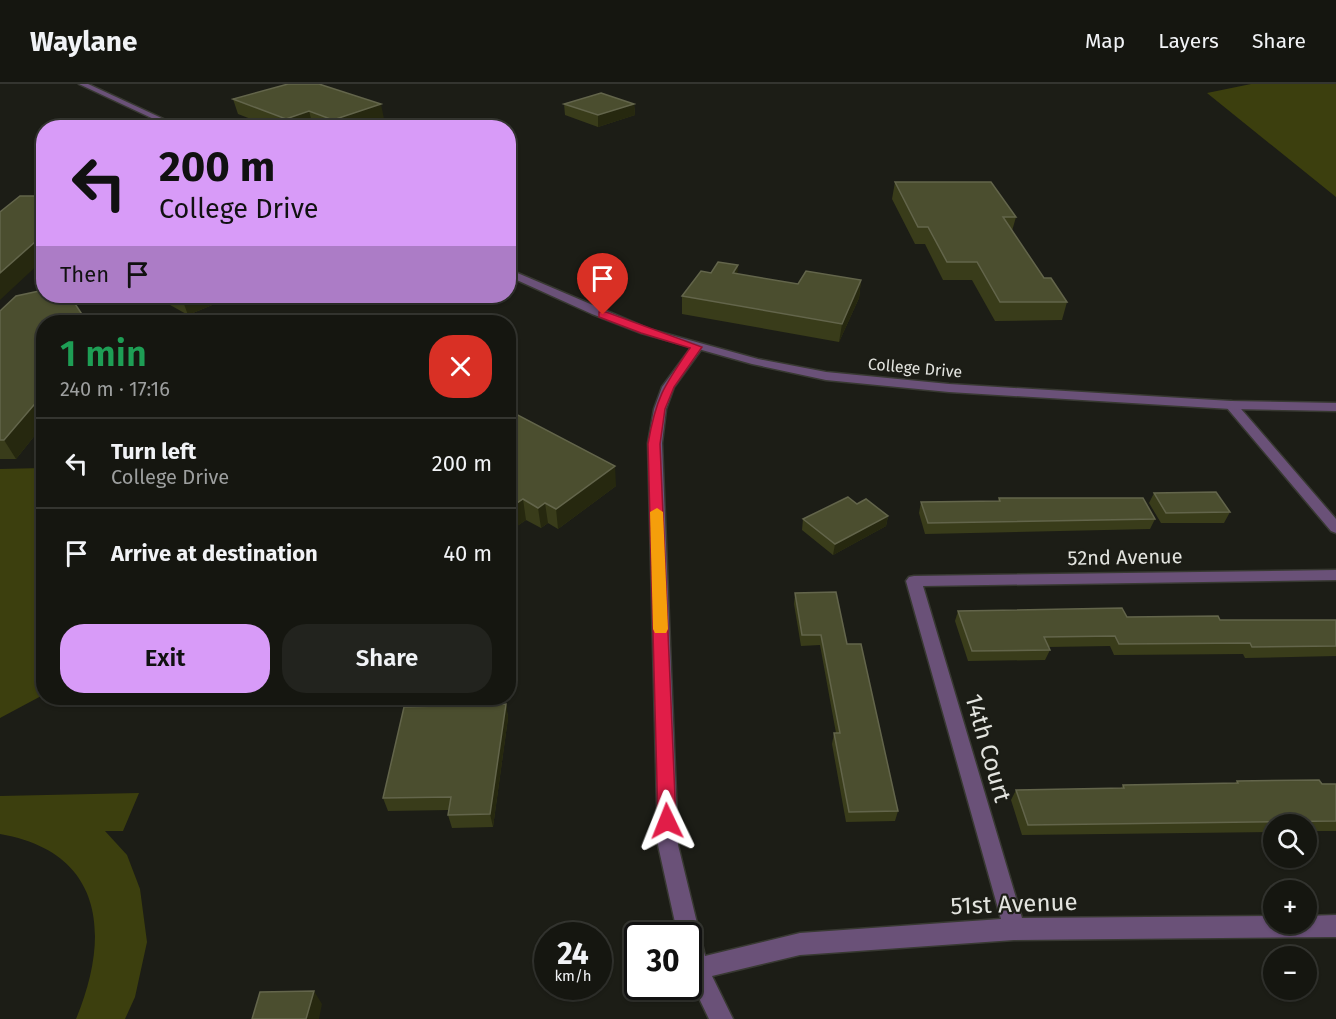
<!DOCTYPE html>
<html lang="en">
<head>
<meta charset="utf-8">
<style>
	:root { --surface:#151610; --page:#22231e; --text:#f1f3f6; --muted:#9d9f9f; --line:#343530; --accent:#d89bf8 }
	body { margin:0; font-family:"Fira Sans",sans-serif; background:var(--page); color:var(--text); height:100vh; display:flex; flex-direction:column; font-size:22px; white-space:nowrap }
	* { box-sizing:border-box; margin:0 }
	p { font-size:20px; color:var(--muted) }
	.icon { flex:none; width:33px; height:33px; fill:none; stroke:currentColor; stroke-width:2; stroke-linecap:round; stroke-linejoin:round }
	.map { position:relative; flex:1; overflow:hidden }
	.side { position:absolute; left:36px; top:231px; width:480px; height:390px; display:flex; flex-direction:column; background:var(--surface); border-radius:24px; box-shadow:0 2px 4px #0004,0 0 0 2px var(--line) }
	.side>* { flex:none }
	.banner { position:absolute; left:36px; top:36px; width:480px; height:183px; border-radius:24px; box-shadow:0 2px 4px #0004,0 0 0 2px var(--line); background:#d89bf8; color:#111; overflow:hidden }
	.fabs { position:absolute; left:1263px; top:730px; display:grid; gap:12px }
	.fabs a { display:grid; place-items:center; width:54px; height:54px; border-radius:50%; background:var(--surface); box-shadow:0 2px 4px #0004,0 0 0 2px var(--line); font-size:30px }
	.speed { position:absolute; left:534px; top:838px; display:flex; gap:12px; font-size:30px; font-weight:700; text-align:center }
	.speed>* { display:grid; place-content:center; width:78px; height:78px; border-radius:50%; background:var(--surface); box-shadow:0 2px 4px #0004,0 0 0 2px var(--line); line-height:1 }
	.speed small { font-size:15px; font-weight:400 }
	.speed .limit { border:3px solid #111; border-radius:9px; background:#fff; color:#111 }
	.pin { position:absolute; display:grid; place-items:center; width:51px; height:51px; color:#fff; margin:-62px -26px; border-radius:50% 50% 50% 0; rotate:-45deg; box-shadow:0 0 6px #0007 }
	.pin .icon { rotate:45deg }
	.me { position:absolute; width:66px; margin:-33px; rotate:358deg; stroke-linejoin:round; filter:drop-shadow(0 0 4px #0008) }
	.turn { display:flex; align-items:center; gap:21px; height:126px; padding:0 24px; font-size:27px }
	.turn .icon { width:78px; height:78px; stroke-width:2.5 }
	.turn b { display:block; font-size:42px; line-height:51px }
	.then { display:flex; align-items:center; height:57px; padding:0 24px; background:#0003; gap:12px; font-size:22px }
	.round { display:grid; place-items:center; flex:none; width:63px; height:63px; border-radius:24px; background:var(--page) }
	.head { display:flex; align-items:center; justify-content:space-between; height:102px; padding:0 24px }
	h1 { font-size:36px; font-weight:600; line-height:45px; color:#1e9e55 }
	.action { display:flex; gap:12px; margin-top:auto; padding:12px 24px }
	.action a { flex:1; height:69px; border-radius:24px; background:var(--accent); color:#111; font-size:24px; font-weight:600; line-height:69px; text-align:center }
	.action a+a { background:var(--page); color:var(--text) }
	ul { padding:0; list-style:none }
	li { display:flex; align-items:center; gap:18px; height:90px; padding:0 24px; border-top:2px solid var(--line) }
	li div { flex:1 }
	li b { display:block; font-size:22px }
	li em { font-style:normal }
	header { display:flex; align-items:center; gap:36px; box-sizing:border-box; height:84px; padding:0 30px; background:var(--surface); border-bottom:2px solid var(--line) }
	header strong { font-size:28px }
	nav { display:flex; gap:33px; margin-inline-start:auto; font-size:21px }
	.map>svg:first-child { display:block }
</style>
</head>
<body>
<header>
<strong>Waylane</strong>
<nav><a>Map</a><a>Layers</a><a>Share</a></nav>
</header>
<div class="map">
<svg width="1336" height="935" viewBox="0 0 1336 935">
	<rect width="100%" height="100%" fill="#1c1d16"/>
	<path fill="#3c3f0e" d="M1251,0h85v113l-129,-104z
		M43,384v227l-43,23v-249z
		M139,709l-16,38h-18l22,24 13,34 7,53 -12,55 -10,22h-49c35,-84 28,-167 -76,-185v-38z"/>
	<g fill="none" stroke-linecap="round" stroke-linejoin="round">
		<defs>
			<path id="minor" d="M697,260l6,3 -29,40 -8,22 -4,34 16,402 27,111 95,-23 201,-14 -95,-338 3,-4 5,-1 422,-6v10l-413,6 99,332 252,-2v8h32v-8l30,-1v22l-322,3 -214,15 -88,21 21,43h-24l-21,-44v-39h-10l-20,-91 -10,-402 6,-34 8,-22 31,-42z
				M1231,317l4,1 101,117v14l-5,-2 -104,-123 -2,-3z"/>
			<path id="tertiary" d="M79,0h9l95,44h-10z
				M508,185l141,60 109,30 68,13 123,12 282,17 105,2v8l-105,-2 -282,-17 -123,-12 -74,-16 -111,-31 -49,-19 -84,-38z"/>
		</defs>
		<use href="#minor" stroke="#383932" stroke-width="3"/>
		<use href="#tertiary" stroke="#383932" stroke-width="3"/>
		<use href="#minor" fill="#6a5178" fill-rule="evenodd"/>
		<use href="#tertiary" fill="#6a5178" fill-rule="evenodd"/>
	</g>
	<path fill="#393c1a" d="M233,15l151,20 -26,9h-42l-3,-2 -5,2h-34l-36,-14z
		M564,20h70l1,11 -37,12 -33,-12z
		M895,98l121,35 -4,14 32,47 23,24 -5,18 -67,1 -23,-41h-29l-18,-36h-10l-23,-45z
		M711,189l27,1 60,10 63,-4 -2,18 -20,44 -157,-28v-18z
		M154,212h80l-46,19z
		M0,227l44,11v102l-28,35h-16z
		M508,326l108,76 -58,43 -10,-6 -7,5 -15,-8 -18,12z
		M1154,409l76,19 -6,11h-63l-12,-20z
		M999,414l156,21 -5,10 -225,5 -6,-21 2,-11 77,-1z
		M857,420l31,12 -2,10 -53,29 -31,-25 1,-11z
		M795,509l52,51 51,167 -3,10 -49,1 -14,-78 2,-11h2l-16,-88 -19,1 -7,-42z
		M958,527l262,9h116v36l-91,2 -2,-4 -129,1 -4,-9 -61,1 1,3 -5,10 -77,1 -13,-40z
		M506,620l2,14 -15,109 -41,1 -4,-13 1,-5 -61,1 -5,-13z
		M1237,697l99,3v47h-30v-6h-32v7l-252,3 -11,-35 5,-10 105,-2 2,-3 112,-2z"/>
	<path fill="#26280f" d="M381,20l3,15 -26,9h-24l-1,-8z
		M634,20l1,11 -37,12v-12z
		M309,27l4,15 -5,2h-20l-2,-9z
		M44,150v25l-44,41v-27z
		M738,181l-1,18 -4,-10z
		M861,196l-2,18 -20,44 3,-18z
		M181,212h53l-46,19z
		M39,315l5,9v16l-28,35 -12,-19z
		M615,382l1,20 -58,43 -2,-20z
		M523,415l3,21 -18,12v-23z
		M545,419l3,20 -7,5 -3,-20z
		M888,432l-2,10 -53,29 2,-11z
		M506,620l2,14 -15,109 -3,-13z
		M314,907l8,13 -3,15h-13z"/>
	<path fill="#4b4e2f" stroke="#63654b" stroke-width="1.5" d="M288,0h31l62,20 -48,16 -24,-9 -23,8 -53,-20z
		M601,9l33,11 -36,11 -34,-11z
		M895,98h96l25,35h-13l41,61h7l16,24h-67l-23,-40h-30l-19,-35h-10z
		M20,112h24v38l-44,39v-61z
		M718,178l20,3 -5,8 65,11 8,-13 55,9 -19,44 -160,-28 19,-25 10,2z
		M44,206v6h26l17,26h-43v81l-5,-4 -35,41h-4v-129l16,-15z
		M334,235l7,3h-15z
		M508,326l107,56 -59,43 -11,-6 -7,5 -15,-9 -15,10z
		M1216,408l14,20 -64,1 -12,-20z
		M848,413l9,7 9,-5 22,17 -53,28 -32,-25z
		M999,414h144l12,21 -227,4 -7,-21 79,-1z
		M836,508l11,52h14l37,167 -49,1 -15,-79h6l-19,-98h-19l-7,-42z
		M1122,524l5,9 91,-1 2,4h116v26l-84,1 -2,-4 -131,1 -4,-8 -71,1 6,13 -78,1 -14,-40z
		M506,620l-16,110 -42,1 3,-18 -68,1 21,-91z
		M1319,696l3,4h14v37l-308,4 -12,-35 108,-2 -1,-3 115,-2 -1,-2z
		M314,907l-8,28h-54l8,-27z"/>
	<path fill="#e11d48" stroke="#92132f" stroke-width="1.5" d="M599,228h7l96,35 -28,40 -9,22 -5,35 16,377 -3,6 -6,2 -6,-2 -3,-6 -10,-377c8,-47 16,-58 42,-96l-49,-15 -42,-16z"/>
	<path fill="#f59e0b" d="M657,424l6,4 5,117 -2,4h-11l-2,-4 -3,-117z"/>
	<g text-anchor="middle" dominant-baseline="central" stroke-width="4.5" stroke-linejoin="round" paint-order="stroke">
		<g font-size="16" fill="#e3e4df" stroke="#1c1d16">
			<text transform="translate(915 284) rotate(5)">College Drive</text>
		</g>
		<g font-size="20" fill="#e3e4df" stroke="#1c1d16">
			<text transform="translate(1125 473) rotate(-1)">52nd Avenue</text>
		</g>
		<g font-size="24" fill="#e3e4df" stroke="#1c1d16">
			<text transform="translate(988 664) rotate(74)">14th Court</text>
			<text transform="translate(1014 820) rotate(-2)">51st Avenue</text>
		</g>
	</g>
</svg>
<div class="fabs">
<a><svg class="icon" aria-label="search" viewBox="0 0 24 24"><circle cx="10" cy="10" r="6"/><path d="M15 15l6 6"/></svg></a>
<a>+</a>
<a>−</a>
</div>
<div class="speed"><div>24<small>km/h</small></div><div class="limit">30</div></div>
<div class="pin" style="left:603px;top:231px;background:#d93025"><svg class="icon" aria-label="arrive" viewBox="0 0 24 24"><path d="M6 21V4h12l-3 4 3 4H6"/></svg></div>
<svg class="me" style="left:667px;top:737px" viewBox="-20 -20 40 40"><path d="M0-17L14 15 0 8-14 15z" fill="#e11d48" stroke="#fff" stroke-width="4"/></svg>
<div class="banner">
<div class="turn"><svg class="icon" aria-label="left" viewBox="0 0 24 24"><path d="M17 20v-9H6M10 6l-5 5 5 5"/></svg><div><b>200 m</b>College Drive</div></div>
<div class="then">Then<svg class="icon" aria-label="arrive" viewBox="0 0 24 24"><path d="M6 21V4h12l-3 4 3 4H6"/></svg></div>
</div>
<section class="side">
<div class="head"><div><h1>1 min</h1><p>240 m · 17:16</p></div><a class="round" style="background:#d93025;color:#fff"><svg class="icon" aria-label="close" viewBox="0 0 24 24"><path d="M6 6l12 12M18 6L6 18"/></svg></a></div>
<ul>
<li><svg class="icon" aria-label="left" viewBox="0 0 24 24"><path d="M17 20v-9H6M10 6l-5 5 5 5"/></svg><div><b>Turn left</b><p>College Drive</p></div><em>200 m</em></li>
<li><svg class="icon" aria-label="arrive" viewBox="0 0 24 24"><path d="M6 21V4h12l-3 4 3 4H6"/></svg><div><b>Arrive at destination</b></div><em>40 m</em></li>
</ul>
<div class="action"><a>Exit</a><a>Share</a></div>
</section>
</div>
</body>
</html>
